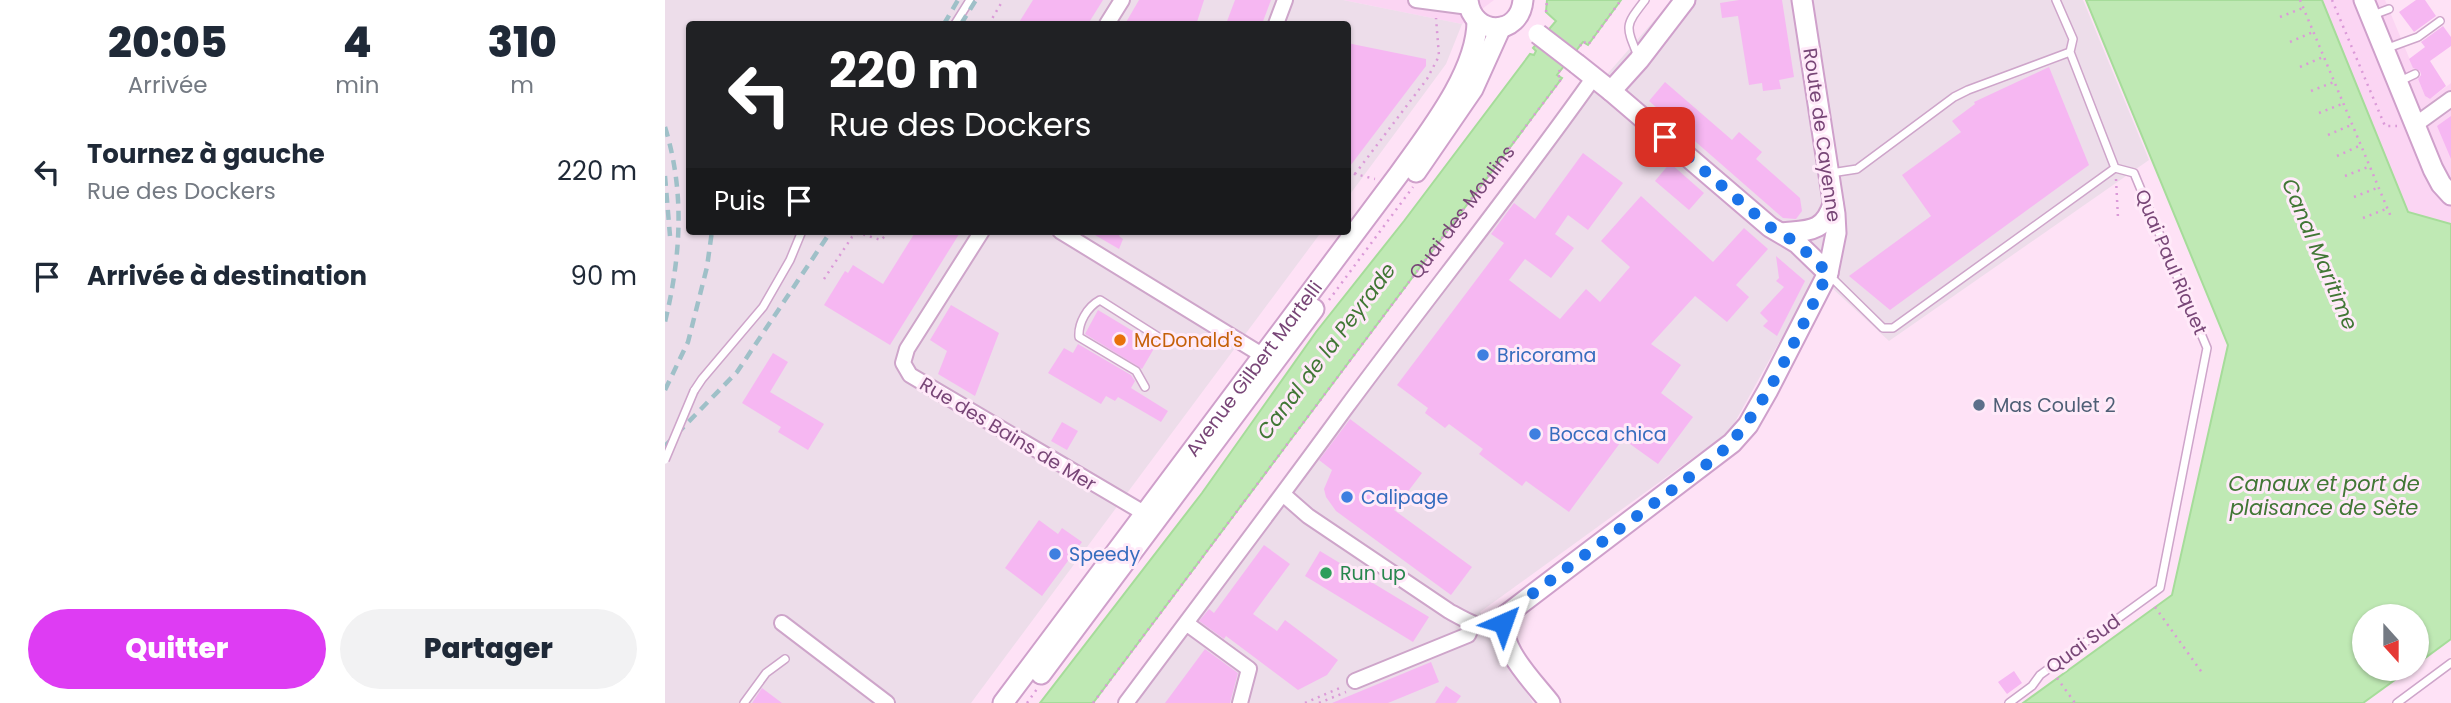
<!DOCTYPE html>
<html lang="fr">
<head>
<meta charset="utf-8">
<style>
	:root { --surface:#fff; --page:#f2f2f3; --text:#1f2937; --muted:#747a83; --accent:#de3cf3 }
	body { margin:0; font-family:Poppins,sans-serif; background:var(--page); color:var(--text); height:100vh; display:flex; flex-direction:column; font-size:26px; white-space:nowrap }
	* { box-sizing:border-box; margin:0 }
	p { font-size:23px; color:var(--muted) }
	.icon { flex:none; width:38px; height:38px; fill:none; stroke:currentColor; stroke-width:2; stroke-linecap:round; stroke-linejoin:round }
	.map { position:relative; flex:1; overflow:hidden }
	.details { display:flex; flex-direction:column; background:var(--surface); width:665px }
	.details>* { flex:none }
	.banner { position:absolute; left:21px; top:21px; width:665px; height:214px; border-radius:7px; box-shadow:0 2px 5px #0004; background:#202124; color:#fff; overflow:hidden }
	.needle { width:46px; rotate:159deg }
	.tools { position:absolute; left:1687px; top:604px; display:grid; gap:14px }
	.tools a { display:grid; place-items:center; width:77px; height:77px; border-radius:50%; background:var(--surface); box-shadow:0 2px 5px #0004; font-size:35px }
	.pin { position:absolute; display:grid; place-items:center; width:60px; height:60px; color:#fff; margin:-30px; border-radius:14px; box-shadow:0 4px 10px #0006 }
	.me { position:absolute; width:77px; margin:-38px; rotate:43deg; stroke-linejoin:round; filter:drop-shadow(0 0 5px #0008) }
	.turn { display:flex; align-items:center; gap:24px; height:147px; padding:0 28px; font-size:32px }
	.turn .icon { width:91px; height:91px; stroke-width:2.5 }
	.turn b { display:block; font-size:49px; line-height:60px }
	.then { display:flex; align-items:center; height:66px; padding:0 28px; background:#0003; gap:14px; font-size:26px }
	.eta { display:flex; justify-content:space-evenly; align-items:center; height:119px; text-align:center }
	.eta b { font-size:42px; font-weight:800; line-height:49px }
	.cta { display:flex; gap:14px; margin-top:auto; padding:14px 28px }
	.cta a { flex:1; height:80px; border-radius:42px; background:var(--accent); color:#fff; font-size:28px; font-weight:800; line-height:80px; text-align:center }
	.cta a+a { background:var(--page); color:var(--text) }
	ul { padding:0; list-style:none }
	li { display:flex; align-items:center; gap:21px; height:105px; padding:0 28px }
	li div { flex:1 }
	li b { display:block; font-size:26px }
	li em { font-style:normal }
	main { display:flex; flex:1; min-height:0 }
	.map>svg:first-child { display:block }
</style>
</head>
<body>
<main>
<section class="details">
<div class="eta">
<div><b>20:05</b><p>Arrivée</p></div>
<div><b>4</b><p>min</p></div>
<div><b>310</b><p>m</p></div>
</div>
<ul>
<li><svg class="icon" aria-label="left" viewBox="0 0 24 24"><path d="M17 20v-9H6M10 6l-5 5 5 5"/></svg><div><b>Tournez à gauche</b><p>Rue des Dockers</p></div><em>220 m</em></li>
<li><svg class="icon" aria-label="arrive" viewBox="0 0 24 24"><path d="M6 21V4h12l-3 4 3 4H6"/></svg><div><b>Arrivée à destination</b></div><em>90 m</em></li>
</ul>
<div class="cta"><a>Quitter</a><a>Partager</a></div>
</section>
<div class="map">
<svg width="1786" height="703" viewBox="0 0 1786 703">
	<rect width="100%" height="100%" fill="#fee2f6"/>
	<path fill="#fbd5f3" d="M678,0h151l-32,24z
		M1657,0h63l40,96 5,3 21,-16v141l-43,-12z"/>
	<path fill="#edddea" d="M0,0h678l119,24 -16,40 -98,133 -1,-173h-658v207h633l-351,472h-306z
		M1007,0h411l66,160 -260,181 -72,-67 -87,157 -250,181 53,91h-397l453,-608z"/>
	<path fill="#bfe9b4" stroke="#a6dc9a" stroke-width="2" d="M882,0h74l-33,45 -5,-3 -26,33 5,3 -469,625h-53l162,-210 114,-161 88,-111 126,-167 4,1 2,-4 -3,-3 23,-27 -10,-9z
		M1421,0h236l86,212 43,12v415l-34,25v-48h-53v52l46,1 -47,34h-340l149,-108 56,-250z"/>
	<path fill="#f6b7f2" d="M368,0h70l-15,24h-70z
		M474,0h65l-7,22 -3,-1 -1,3h-68z
		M570,0h36l-9,24h-36z
		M1074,0h43l12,77 -15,3 2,9 -18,2 -1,-8 -13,2 -11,-69 -16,2 -2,-15z
		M1751,0h9l11,16 -22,16 -15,-20z
		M1778,26l8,11v9l-21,15 16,25 -16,13 -5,-3 -7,-17 3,-4 -1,-4 -7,-3 -4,-9 16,-12 -4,-5z
		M682,43l79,16v7l-79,104z
		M1384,67l40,98 -199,145 -41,-34 82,-60 -29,-41 59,-43 -9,-11 23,-17 -1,-2z
		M1000,82l67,58 7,-8 23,20 -6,7 44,39 2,13 -6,8 -13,-1 -134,-117z
		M1786,116v43l-14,-33z
		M918,153l40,30 -35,47 -20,-15 -13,19 19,14 -23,30 -26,-19 -16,21 51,39 26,-30 14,13 30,-35 -29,-26 40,-45 72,66 31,-34 24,21 -32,36 13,12 -22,25 -32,-26 -44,48 30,21 -20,28 32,24 -35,47 -35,-25 -54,73 -43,-31 -4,5 -43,-32 4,-5 -34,-25 -4,4 -20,-15 3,-5 -31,-23 107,-142 -13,-9 23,-31 21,16z
		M1005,163l34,30 -15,17 -34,-29z
		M251,231h45l-71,114 -66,-40 21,-34 3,2 5,-8 30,19z
		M423,231h33l-2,5 4,3 -4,10z
		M1111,256l29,25 -28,55 -14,-10 5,-5 -8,-8 24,-26 -8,-6 3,-3z
		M286,305l48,28 -24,63 -37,-22 9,-23 -17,-11z
		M433,310l58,35 -14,24 -57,-35z
		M413,344l53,31 4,6 -4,7 37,23 -7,11 -43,-25 -3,4 -9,-5 -5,8 -53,-31 16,-25 9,5z
		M108,353l15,9 -18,30 54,32 -16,26 -30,-18 3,-5 -39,-24z
		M685,419l72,54 -28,37 78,57 -21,28 -115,-84 -10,-14 -2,-8 8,-19 -13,-10z
		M397,422l16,9 -11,19 -16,-9z
		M374,520l19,14 4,-6 20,14 -40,54 -37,-28z
		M599,545l26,19 -37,50 24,17 8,-11 53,40 -11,15 -29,15 -72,-54 -2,3 -25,-18 10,-12 5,4z
		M655,551l109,66 -16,25 -108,-66z
		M540,649l33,24 -8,30h-65z
		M766,662l8,20 -51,21h-56z
		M1349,671l8,12 -15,11 -9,-12z
		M781,686l15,10 -5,7h-21z
		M97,688l20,15h-30z"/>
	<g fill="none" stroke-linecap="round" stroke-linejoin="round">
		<defs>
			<path id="lane" d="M1391,0l17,39 -3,13 45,116
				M1708,15l16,-6
				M290,24l15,-24
				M1720,49l33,-12 22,-16
				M973,56c-13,-31 -13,-30 7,-56
				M1733,82l17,-8
				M1166,173l26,-4 97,-72 14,-7 102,-38
				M1164,275l54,53h10l222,-160
				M480,387l-9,-16 -57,-34c-1,-14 8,-30 21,-37l63,40h16
				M29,391l8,-12 61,-72 27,-47 12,-29
				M79,703l22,-30 19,-14
				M1344,703l23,-17 8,-11 120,-87 47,-240 -73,-175 -19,-5
				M1732,703l54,-40"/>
			<path id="street" d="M751,0l53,7
				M442,24l15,-24
				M611,24l9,-24
				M1750,125l36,-26
				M317,231l-75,118 -4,14 7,12 234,138
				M395,231l202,124
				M619,495l24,21 141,95c18,10 32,19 53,16
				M117,623l105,80
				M521,623l63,46 -9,34
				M690,681l113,-46 5,-11
				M461,703c73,-98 147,-195 219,-294 82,-111 169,-219 249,-332"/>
			<g id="secondary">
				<path d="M803,0c4,37 52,37 55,0"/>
				<path d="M1699,0l69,169 8,15 10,11"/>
				<path d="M912,64l34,27 28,-31 46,-60"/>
				<path d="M946,91l159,136 27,16 31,30"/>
				<path d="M751,172l57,-83 28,-62"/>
				<path d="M1117,233c26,-3 42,0 51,-29"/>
				<path d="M376,674l273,-365"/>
				<path id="s2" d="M338,703l396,-529c29,-41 78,-102 78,-153"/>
				<path d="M885,703c-17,-22 -56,-59 -44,-88l226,-172 16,-18 20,-35 60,-117 8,-40 -1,-19 -33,-214"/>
			</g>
		</defs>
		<use href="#lane" stroke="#cea5ca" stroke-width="10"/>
		<use href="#street" stroke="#cea5ca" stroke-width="18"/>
		<use href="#secondary" stroke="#cfa0cb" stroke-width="23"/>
		<g stroke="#db9ad8" stroke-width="2.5" stroke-dasharray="2 5" stroke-linecap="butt">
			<path d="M1635,0l91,217"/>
			<path d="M1667,0l53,126h12"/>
			<path d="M881,12l1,-12"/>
			<path d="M1615,17l23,-9"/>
			<path d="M324,24l14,-24"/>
			<path d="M1625,42l23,-10"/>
			<path d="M915,46l3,-5 5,4 33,-45"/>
			<path d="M1635,67l23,-10"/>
			<path d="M1646,91l23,-9"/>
			<path d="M1654,113l23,-9"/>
			<path d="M1663,135l23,-10"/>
			<path d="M1672,156l22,-10"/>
			<path d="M682,172l28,7"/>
			<path d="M690,174l72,-95 12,-23 -3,-38"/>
			<path d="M1680,176l23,-9"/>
			<path d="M1451,179l2,39"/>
			<path d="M1689,197l23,-9"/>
			<path d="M1698,218l23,-9"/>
			<path d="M159,279l28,-42 7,-4 22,7 9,-9"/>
			<path d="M664,300l84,-113"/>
			<path d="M1490,607l48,67"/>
			<path d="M1392,678l18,25"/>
			<path d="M362,703l10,-14"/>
			<path id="s1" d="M428,703l469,-625 -5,-3 3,-5"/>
			<path d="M640,703l37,-16"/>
			<path d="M654,703l27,-11"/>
		</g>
		<use href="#lane" stroke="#fff" stroke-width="7"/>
		<use href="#street" stroke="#fff" stroke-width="14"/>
		<use href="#secondary" stroke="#fff" stroke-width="19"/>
		<path stroke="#9fc0c8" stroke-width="4.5" stroke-dasharray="10 7" stroke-linecap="butt" d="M279,24l14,-24
			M296,24l15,-24
			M0,127c20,65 16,129 0,195
			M0,176l5,60
			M0,390l23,-48 19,-75 5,-36
			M0,446l72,-74 94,-141"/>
		<defs>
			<path id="lane-bridge" d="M0,460l29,-69"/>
			<path id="secondary-bridge" d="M873,34l39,30"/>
		</defs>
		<use href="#lane-bridge" stroke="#cea5ca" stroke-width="10" stroke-linecap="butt"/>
		<use href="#secondary-bridge" stroke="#cfa0cb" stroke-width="23" stroke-linecap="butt"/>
		<use href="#lane-bridge" stroke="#fff" stroke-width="7"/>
		<use href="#secondary-bridge" stroke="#fff" stroke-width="19"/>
	</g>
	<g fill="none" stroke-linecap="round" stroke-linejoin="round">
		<path stroke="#1a73e8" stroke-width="12" stroke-dasharray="0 21.6" d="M838,623l3,-8 18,-15 191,-142c50,-44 83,-125 113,-185l-31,-30 -27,-16 -105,-90"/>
	</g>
	<circle fill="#e8710a" stroke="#ffeaf9" stroke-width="2.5" cx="455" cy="340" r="7"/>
	<g fill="#3f7fe0" stroke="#ffeaf9" stroke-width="2.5">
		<circle cx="818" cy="355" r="7"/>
		<circle cx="870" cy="434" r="7"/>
		<circle cx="682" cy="497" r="7"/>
		<circle cx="390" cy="554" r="7"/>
	</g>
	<circle fill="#5c6f8a" stroke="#ffeaf9" stroke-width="2.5" cx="1314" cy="405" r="7"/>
	<circle fill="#2e9e5b" stroke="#ffeaf9" stroke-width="2.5" cx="661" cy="573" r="7"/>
	<g text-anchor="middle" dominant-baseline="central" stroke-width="6" stroke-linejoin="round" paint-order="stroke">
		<g font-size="19" fill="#784677" stroke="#ffeaf9">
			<text transform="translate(1157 135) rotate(82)">Route de Cayenne</text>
			<text stroke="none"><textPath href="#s1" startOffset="614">Quai des Moulins</textPath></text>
			<text transform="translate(1506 262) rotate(67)">Quai Paul Riquet</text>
			<text stroke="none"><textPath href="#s2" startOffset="418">Avenue Gilbert Martelli</textPath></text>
			<text transform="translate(343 434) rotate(31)">Rue des Bains de Mer</text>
			<text transform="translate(1418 644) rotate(-36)">Quai Sud</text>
		</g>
		<g font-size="19" fill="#c56008" stroke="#ffeaf9" text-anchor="start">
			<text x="469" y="340">McDonald's</text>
		</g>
		<g font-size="19" fill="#366cbe" stroke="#ffeaf9" text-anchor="start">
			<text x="832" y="355">Bricorama</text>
			<text x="884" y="434">Bocca chica</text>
			<text x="696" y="497">Calipage</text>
			<text x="404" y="554">Speedy</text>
		</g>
		<g font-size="19" fill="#4e5e75" stroke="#ffeaf9" text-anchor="start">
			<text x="1328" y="405">Mas Coulet 2</text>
		</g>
		<g font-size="19" fill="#27864d" stroke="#ffeaf9" text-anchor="start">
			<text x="675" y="573">Run up</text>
		</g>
		<g font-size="21" font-style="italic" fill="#417735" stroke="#ffeaf9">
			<text transform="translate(1655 254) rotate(67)">Canal Maritime</text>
			<text transform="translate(661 351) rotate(-53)">Canal de la Peyrade</text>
			<text x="1659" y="483">Canaux et port de<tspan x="1659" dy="24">plaisance de Sète</tspan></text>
		</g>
	</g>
</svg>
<div class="tools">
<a><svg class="needle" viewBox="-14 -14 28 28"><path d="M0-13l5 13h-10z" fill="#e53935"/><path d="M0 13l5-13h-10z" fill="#747a83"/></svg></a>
</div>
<div class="pin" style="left:1000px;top:137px;background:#d93025"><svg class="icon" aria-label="arrive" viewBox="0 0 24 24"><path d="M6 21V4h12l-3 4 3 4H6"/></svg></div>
<svg class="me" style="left:838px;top:623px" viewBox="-20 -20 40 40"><path d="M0-17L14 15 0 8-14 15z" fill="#1a73e8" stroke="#fff" stroke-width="4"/></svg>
<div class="banner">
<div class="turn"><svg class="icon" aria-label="left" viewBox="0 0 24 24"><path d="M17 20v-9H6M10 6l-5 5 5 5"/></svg><div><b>220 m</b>Rue des Dockers</div></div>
<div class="then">Puis<svg class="icon" aria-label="arrive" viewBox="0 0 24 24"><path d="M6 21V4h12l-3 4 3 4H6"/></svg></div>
</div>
</div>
</main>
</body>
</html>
